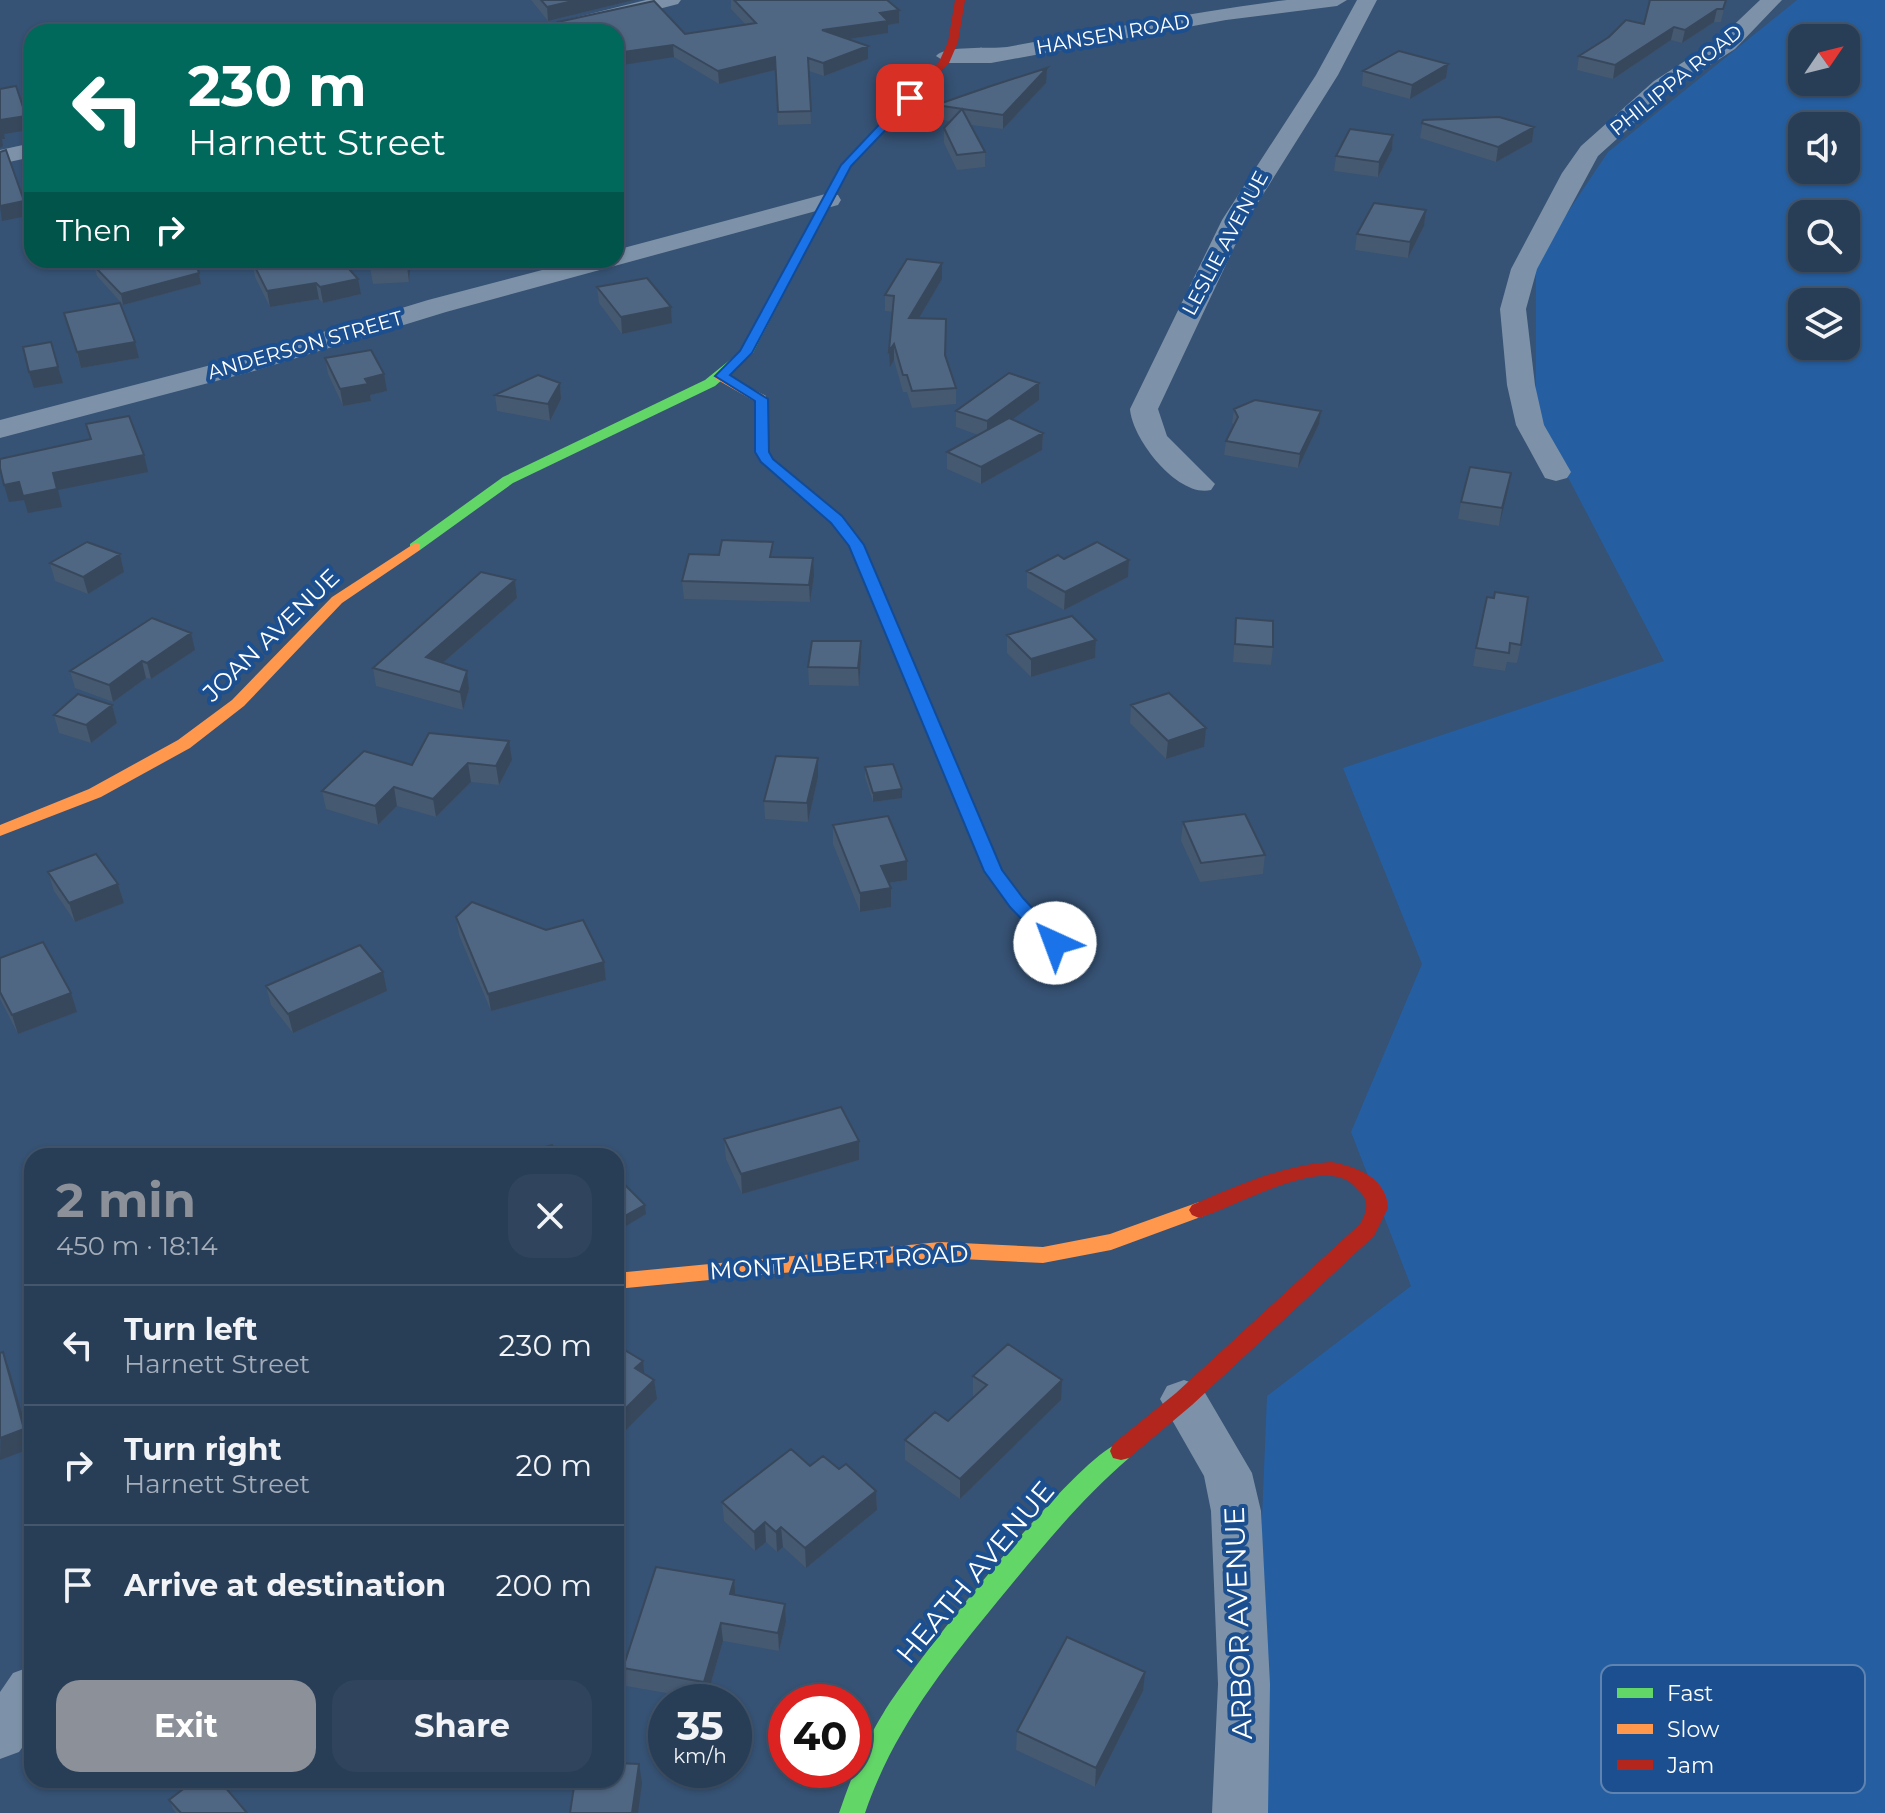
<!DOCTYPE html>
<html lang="en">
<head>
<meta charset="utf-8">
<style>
	:root { --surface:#283e57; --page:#30455d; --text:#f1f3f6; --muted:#a5aeba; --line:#44576d; --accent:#8c9099 }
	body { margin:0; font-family:Montserrat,sans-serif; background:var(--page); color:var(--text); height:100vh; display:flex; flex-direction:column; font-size:30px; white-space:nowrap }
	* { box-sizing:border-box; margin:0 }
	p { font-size:26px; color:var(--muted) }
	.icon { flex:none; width:44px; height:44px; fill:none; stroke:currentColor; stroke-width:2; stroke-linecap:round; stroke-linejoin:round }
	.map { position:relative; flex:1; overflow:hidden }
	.sheet { position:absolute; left:24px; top:1148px; width:600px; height:640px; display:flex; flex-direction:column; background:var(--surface); border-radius:24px; box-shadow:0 2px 6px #0004,0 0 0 2px var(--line) }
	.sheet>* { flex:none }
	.banner { position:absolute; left:24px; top:24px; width:600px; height:244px; border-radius:24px; box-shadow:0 2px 6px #0004,0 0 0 2px var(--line); background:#00695c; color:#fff; overflow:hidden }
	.needle { width:52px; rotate:55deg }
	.tools { position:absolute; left:1788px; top:24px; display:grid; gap:16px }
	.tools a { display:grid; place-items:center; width:72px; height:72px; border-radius:16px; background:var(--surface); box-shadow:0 2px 6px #0004,0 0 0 2px var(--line); font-size:40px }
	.speed { position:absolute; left:648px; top:1684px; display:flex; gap:16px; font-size:40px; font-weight:700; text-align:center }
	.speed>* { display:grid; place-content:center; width:104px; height:104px; border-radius:50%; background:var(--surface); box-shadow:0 2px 6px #0004,0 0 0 2px var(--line); line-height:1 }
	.speed small { font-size:20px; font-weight:400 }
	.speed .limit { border:12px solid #d22; background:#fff; color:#111 }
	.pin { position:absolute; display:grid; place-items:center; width:68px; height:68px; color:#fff; margin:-34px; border-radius:16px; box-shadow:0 4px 12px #0006 }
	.me { position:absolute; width:88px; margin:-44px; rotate:317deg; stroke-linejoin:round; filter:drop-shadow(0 0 6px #0008) }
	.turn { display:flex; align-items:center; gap:28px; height:168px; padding:0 32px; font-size:36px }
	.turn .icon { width:104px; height:104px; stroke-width:2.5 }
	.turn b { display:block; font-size:56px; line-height:68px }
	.then { display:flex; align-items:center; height:76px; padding:0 32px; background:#0003; gap:16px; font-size:30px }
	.round { display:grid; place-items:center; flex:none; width:84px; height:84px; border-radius:24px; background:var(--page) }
	.summary { display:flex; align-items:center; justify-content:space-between; height:136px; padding:0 32px }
	h1 { font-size:48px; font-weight:700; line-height:60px; color:var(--accent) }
	.cta { display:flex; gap:16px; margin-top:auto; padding:16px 32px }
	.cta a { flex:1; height:92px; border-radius:24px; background:var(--accent); color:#fff; font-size:32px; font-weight:700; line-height:92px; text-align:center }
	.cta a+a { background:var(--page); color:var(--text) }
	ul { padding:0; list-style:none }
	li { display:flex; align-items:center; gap:24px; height:120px; padding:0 32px; border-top:2px solid var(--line) }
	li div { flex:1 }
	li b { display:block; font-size:30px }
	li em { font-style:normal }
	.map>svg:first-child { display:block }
</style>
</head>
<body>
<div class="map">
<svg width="1885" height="1813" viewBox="0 0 1885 1813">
	<rect width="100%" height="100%" fill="#365274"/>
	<path fill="#265fa1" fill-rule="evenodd" d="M1797,0h88v1813h-635l17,-417 144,-110 -60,-154 71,-168 -79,-196 321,-107 -128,-245v-156l72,-108zM1802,38h44v44h-44zM1802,126h44v44h-44zM1802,214h44v44h-44zM1802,302h44v44h-44z"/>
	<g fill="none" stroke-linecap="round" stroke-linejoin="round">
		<path fill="#7d92a8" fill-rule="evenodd" d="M646,0h35l-3,4 -108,28h-36l3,-5z
			M1287,0h60l-10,6 -111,14 -235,43h-44l-11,-7c9,-11 55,-7 71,-9 93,-17 186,-35 280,-47z
			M1357,0h20l-39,75 -91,145 -89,189 9,27 48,48 -4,6c-33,8 -79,-51 -81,-81l92,-189 94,-145z
			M1760,0h22l-47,49 -65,42 -72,65 -61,113 -11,40 9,76 9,40 27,47 -4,6 -11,3 -11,-3 -29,-53 -9,-40 -7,-76 11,-40 51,-96 19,-27 73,-65 65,-42z
			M32,143v14l-32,7v-14z
			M829,193l9,2 3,5 -3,5 -392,107 -192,59 -254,67v-18l234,-61 194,-59 152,-40h36v-10z
			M1184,1380l17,6 51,87 9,38 9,173 -2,129h-56l6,-129 -7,-173 -7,-35 -44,-77 7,-13z
			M32,1666v68l-13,18 -19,7v-67l13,-19z"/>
		<path fill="#63d668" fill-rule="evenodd" d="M801,245l6,4 -54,104 -38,33 -202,97 -93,67h-10v-6l93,-67 202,-97 36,-29 54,-102z
			M924,703l8,5 69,162 22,29 38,40 3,4 -3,4h-12l-38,-40 -27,-36 -68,-163z
			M1121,1442l8,2 3,7 -3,7c-50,43 -90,93 -132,144 -54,66 -104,129 -132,211h-26c12,-35 25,-69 45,-101 30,-49 191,-255 237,-270z"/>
		<path fill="#ff974d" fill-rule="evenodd" d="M721,372l45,24 3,56 4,7 69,57 21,29 69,163 -2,3h-12l-2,-3 -67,-163 -17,-23 -71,-60 -6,-10 -1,-51 -38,-22v-6z
			M415,543l5,1v6l-78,53 -98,103 -54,42 -89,49 -101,39v-11l89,-36 89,-49 54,-40 100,-103z
			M1199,1202l7,3 3,5 -3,5 -95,35 -68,13 -103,-5 -324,31v-16l324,-31 103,5 67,-13z"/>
		<path fill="#b3261e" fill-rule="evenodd" d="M955,0h10l-7,42 -9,21 -98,104 -44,82 -10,3 -2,-3 47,-86 97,-101 9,-20z
			M1331,1162c25,4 56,16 57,46l-14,28 -182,169 -63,53 -8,2 -8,-2 -3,-7 3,-7 63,-51 184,-169c7,-12 10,-23 -1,-33 -4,-4 -9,-10 -15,-12 -36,-15 -109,28 -145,39l-7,-3 -3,-5 3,-5c45,-19 90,-40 139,-43z"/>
	</g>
	<path fill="#455971" d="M531,0h103l-86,21z
		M731,0h156l12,23 -11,2v8l-40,6 20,7v13l-44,17 -15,-5 2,53 -33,1 -3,-55 -56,14 -45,-27 -58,-25h-57l-1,-10 127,12 61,-9 -15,-16z
		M1726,0l-5,22h-7l-32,21 -11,-3 -58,39 -36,-9 2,-14 65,-32z
		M1363,71l83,7 -36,21 -48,-13z
		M1046,83l-43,46 -32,-4 14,27v15l-28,3 -13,-27v-15l6,-7 -14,-2v-14z
		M1423,120l111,7 -2,15 -36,20 -76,-24z
		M1393,135l-1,15 -14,27 -44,-6 2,-15z
		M1426,210l-2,16 -16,32 -53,-8 2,-16z
		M371,260h40l-2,22 -36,2 -3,-16z
		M252,261l109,33 -38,9 -4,-4 -49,8 -15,-30z
		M94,266l105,7 2,11 -78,21 -26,-29z
		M942,279l-23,39 26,39 11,31v16l-44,4 -5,-16h-4l-9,-32 -4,7 3,-55 -8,-1v-16z
		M597,287l74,20 1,16 -50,11 -23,-31z
		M64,313l75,45 -58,10z
		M325,358l62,33 -17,4 1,6 -28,5 -15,-32z
		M560,383l1,16 -11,22 -53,-10 -2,-16z
		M1039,383v17l-27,19 31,14 -1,17 -61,34 -34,-15v-17l31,-17 -22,-8v-16z
		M1234,409l87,2 -2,13 -21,44 -74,-13 2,-14 8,-16 -2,-2z
		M1511,473l-12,53 -41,-7 3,-17z
		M120,554l4,18 -36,22 -33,-13 -5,-18z
		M774,557l40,19 -4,26 -126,-3 -2,-18z
		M1064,559l65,1 -1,17 -64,33 -37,-22v-17z
		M515,580l2,18 -74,65 26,26 -6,21 -87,-24 -3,-18z
		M1494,598l27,47 -4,18 -10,-1 -2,9 -32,-5 3,-18z
		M1236,618l37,29 -2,18 -38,-3z
		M1007,635l89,5 -1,18 -64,19 -24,-24z
		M861,641v18l-2,27 -50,-1 -1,-18z
		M195,650l-44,29 -5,-1 -33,24 -38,-14 -5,-17z
		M112,705l5,18 -26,20 -32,-10 -5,-18z
		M1131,705l73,42 -38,12 -36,-36z
		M512,760l-13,25 -28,-3 -35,35 -39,-11 -19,19 -52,-16 -4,-18 90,-26z
		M865,767l37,31 -29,4 -8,-25z
		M818,777l-10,45 -43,-3 -1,-18z
		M1183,822l82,33 -2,19 -63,8 -19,-41z
		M833,825l74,36v19l-18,3 2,5v19l-31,5 -27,-68z
		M48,872l70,12 6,19 -49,19 -21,-31z
		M456,917l148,45 2,18 -115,31 -32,-76z
		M0,958l77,54 -59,22 -18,-35z
		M266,986l121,5 -94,42 -22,-28z
		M724,1139l135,2v19l-117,34 -16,-35z
		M973,1376l88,24 -101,99 -55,-39v-20l43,-19 26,-24 -1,-1z
		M810,1466l29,3 37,22 1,19 -71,58 -23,-21 -6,5 -11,-10 -11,9 -31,-30 -2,-19z
		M734,1580l2,15 49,9 1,18 -7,29 -56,-10 -17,59 -80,-14 -3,-18z
		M1143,1691l-48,96 -79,-37 1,-19z
		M169,1800l78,13h-71l-3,-4z"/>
	<path fill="#38485c" d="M577,0h57l-86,21 -1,-14z
		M1717,9l-3,13 -32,21 3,-13z
		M899,10v13l-11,2v8l-65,10 -1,-13 58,-17z
		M1674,27l-3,13 -58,39 2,-14z
		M673,45l1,12 -58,9v-13z
		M868,46v13l-44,17 -1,-13z
		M775,57v13l-56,14 -1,-13z
		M1448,64l-2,14 -36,21 2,-14z
		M1047,68l-1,15 -43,46v-14z
		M26,116l3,14 -25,4 1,5h-3l1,7 -3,2v-28z
		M1534,127l-2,15 -36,20 2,-15z
		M1393,135l-1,15 -14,27 1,-15z
		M24,201l3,15 -25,5 -2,-15z
		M1426,210l-2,16 -16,32 2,-16z
		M407,260h4l-2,22 -2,-16z
		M942,263v16l-33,56v-17z
		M199,273l2,11 -78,21 -2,-11z
		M358,279l3,15 -38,9 -3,-16z
		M316,283l3,16 -49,8 -3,-16z
		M671,307l1,16 -50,11 -1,-17z
		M135,342l4,16 -58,10 -4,-16z
		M894,344v16l-4,7 -1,-16z
		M58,367l5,16 -29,5 -5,-16z
		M384,374l3,17 -17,4 1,6 -28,5 -3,-17 25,-10z
		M560,383l1,16 -11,22 -2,-17z
		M1039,383v17l-52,38v-17z
		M1321,411l-2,13 -21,44 2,-14z
		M1043,433l-1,17 -61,34v-17z
		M144,455l4,17 -90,18 4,17 -34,6 -4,-13 -15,2 -5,-17 49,-12z
		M1511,473l-3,17 -9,36 3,-18z
		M120,554l4,18 -36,22 -5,-17z
		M813,558l1,18 -4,26 -1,-17z
		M1129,560l-1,17 -64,33 1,-18z
		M515,580l2,18 -88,77 -3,-18z
		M191,633l4,17 -44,29 -4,-16z
		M1096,640l-1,18 -64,19v-18z
		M861,641v18l-2,27 -1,-18z
		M142,661l4,17 -33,24 -4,-17z
		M467,671l2,18 -6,21 -3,-18z
		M112,705l5,18 -26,20 -5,-18z
		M1206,728l-2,19 -38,12 2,-18z
		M509,741l3,19 -13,25 -3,-19z
		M818,758v19l-10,45 -1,-19z
		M468,763l3,19 -35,35 -3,-18z
		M394,787l3,19 -19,19 -3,-19z
		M902,789v9l-29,4v-9z
		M907,861v19l-25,4 -1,-18z
		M118,884l6,19 -49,19 -6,-19z
		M891,888v19l-31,5v-19z
		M604,962l2,18 -115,31 -3,-17z
		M383,972l4,19 -94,42 -5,-19z
		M71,993l6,19 -59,22 -6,-19z
		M859,1141v19l-117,34 -1,-20z
		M645,1205l1,9 -30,18v-11z
		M3,1352l7,20 22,76 -32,12z
		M643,1361l2,19 -10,-12z
		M654,1380l3,19 -41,41v-22z
		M1062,1380l-1,20 -101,99v-20z
		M876,1491l1,19 -71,58 -1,-20z
		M765,1522l1,20 -11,9 -1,-19z
		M781,1527l2,20 -6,5 -1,-20z
		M734,1580l2,18 -6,-4z
		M785,1604l1,18 -7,29 -1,-18z
		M721,1623l2,18 -17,59 -2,-18z
		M1145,1672l-2,19 -48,96 1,-19z
		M639,1764l3,19 -4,30h-6z"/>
	<path fill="#506783" stroke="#38485c" stroke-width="2" d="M541,0h36l-30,7z
		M734,0h153l12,10 -19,3 8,8 -66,9 46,16 -45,17 -15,-5 3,53 -33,1 -3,-55 -57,14 -45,-26 -57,8v-21h-50l-8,-10 96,-21 31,33 71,-11z
		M1650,0h76l-3,9h-6l-32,21 -11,-3 -59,38 -36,-9 30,-19 17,-17 18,4z
		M1399,51l49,13 -36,21 -49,-14z
		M1047,68l-44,47 -67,-10 55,-19z
		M16,86l10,30 -26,4 2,4 -2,1v-36z
		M962,109l23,43 -28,3 -13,-27z
		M1499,117l35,10 -36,20 -76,-24 1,-3z
		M1350,129l43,6 -14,27 -43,-6z
		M6,150l18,51 -24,5v-54z
		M1374,203l52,7 -16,32 -53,-8z
		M907,259l35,4 -33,55 37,1 -1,36 11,33 -44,3 -5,-16h-4l-9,-31 -5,7 5,-55 -9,-1z
		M128,260h67l4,13 -78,21 -27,-28z
		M255,260h86l17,19 -38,8 -4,-4 -49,8 -15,-30z
		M371,260h36v6l-37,2z
		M647,278l24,29 -50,10 -24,-30z
		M120,303l15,39 -58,10 -13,-39z
		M51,342l7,25 -29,5 -6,-25z
		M371,350l13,24 -19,5 3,5 -28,5 -15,-31z
		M1009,373l30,10 -52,38 -31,-10z
		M538,375l22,8 -12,21 -53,-9z
		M1255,400l66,11 -21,43 -74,-13 12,-24 -4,-8z
		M129,416l15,39 -91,18 4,16 -34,7 -4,-14 -15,3 -4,-17v-9l91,-20 -5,-15z
		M1009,418l34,15 -62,34 -34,-15z
		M1470,467l41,6 -9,35 -41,-6z
		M722,540l51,2 -3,15 43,1 -4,27 -127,-4 7,-27 30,1z
		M87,542l33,12 -37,23 -33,-14z
		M1097,542l32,18 -64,32 -38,-21 31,-16 6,4z
		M481,572l34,8 -89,77 41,14 -7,21 -87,-24z
		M1495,592l33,5 -7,48 -11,-2 -1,10 -33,-5 11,-51 7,1z
		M1072,616l24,24 -65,19 -24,-24z
		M152,618l39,15 -44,30 -5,-2 -33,24 -39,-14z
		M1236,618l37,3v26l-38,-3z
		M812,641h49l-3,27 -50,-1z
		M1169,693l37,35 -38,13 -37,-36z
		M78,694l34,11 -26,20 -32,-10z
		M429,733l80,8 -13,25 -28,-3 -35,36 -39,-12 -19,19 -53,-15 42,-40 48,14z
		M776,756l42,2 -11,45 -43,-2z
		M893,764l9,25 -29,4 -8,-26z
		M1245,814l20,41 -64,8 -18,-41z
		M888,816l19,45 -26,5 10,22 -31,5 -27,-68z
		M96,854l22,30 -49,19 -21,-31z
		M472,902l74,28 37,-10 21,42 -116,32 -32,-77z
		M43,942l28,51 -59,22 -12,-23v-34z
		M360,945l23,27 -95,42 -22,-28z
		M841,1107l18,34 -118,33 -17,-35z
		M552,1145l5,11h-40z
		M624,1184l21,21 -29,16v-32z
		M1008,1344l54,36 -102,99 -55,-39 30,-28 13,9 39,-36 -14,-9z
		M616,1345l27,16 -8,7 19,12 -38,38z
		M3,1352l21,77 -24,9v-85z
		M791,1449l19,17 13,-10 16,13 7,-5 30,27 -71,57 -24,-21 -5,5 -11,-10 -11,10 -32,-30z
		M656,1567l78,13 -4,14 55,10 -7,29 -57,-10 -17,59 -81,-14z
		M1067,1637l78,35 -49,96 -79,-37z
		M616,1763l23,1 -7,49h-62l5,-33h41z
		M195,1780h24l28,33h-66l-12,-13z"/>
	<path fill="#1a73e8" stroke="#114b97" stroke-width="2" d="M906,96l10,2 -65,68 -99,187 -22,22 38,24 1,53 4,7 69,57 22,29 138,325 21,28 38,41 3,4 -9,6 -7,-2 -38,-40 -26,-36 -135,-325 -18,-23 -70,-61 -6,-10v-51l-40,-25 25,-25 101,-186z"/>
	<g text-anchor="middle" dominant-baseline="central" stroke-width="8" stroke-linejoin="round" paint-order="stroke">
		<g font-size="20" fill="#fff" stroke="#1b4f8f">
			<text transform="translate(1113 34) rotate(-10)">HANSEN ROAD</text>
			<text transform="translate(1676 80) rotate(-39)">PHILIPPA ROAD</text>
			<text transform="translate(1225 243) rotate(-62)">LESLIE AVENUE</text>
			<text transform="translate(305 345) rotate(-16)">ANDERSON STREET</text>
		</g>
		<g font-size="24" fill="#fff" stroke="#1b4f8f">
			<text transform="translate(271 635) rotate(-44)">JOAN AVENUE</text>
			<text transform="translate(839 1262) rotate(-4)">MONT ALBERT ROAD</text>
		</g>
		<g font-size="28" fill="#fff" stroke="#1b4f8f">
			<text transform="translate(975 1572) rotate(-50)">HEATH AVENUE</text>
			<text transform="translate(1238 1623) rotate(-92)">ARBOR AVENUE</text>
		</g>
	</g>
	<rect x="1601" y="1665" width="264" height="128" rx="12" fill="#1b4f8f" stroke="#5f84b1" stroke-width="2"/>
	<rect x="1617" y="1688" width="36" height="10" fill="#63d668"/>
	<rect x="1617" y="1724" width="36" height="10" fill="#ff974d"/>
	<rect x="1617" y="1760" width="36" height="10" fill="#b3261e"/>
	<g font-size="22" fill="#fff">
		<text x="1667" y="1701">Fast</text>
		<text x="1667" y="1737">Slow</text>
		<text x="1667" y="1773">Jam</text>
	</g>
</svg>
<div class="tools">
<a><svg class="needle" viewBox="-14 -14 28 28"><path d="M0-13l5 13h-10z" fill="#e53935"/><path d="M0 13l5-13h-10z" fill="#a5aeba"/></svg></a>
<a><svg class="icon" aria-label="sound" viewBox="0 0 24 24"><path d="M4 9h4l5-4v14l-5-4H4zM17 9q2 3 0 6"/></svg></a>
<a><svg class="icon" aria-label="search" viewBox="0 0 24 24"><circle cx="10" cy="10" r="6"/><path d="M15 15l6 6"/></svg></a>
<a><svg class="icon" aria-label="layers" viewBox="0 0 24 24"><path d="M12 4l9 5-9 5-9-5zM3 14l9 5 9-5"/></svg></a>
</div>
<div class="speed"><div>35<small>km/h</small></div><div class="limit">40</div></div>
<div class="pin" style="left:910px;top:98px;background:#d93025"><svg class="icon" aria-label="arrive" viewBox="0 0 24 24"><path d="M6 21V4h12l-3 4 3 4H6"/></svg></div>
<svg class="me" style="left:1055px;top:943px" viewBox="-20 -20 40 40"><circle r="19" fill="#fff"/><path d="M0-13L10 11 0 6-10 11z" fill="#1a73e8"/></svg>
<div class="banner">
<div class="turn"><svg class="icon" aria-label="left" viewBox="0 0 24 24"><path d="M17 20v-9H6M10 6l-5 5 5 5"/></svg><div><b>230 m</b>Harnett Street</div></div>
<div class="then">Then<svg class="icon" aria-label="right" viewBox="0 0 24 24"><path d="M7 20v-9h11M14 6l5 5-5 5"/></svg></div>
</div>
<section class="sheet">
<div class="summary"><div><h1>2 min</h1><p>450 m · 18:14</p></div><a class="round"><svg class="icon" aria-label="close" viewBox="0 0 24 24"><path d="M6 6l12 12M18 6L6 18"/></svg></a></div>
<ul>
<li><svg class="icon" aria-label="left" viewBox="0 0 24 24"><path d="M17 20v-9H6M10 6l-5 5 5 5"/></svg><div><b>Turn left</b><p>Harnett Street</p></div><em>230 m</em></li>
<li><svg class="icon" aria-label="right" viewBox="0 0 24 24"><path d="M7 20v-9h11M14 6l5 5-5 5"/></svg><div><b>Turn right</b><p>Harnett Street</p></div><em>20 m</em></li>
<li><svg class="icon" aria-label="arrive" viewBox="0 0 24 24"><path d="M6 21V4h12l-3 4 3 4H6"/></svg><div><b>Arrive at destination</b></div><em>200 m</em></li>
</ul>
<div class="cta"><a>Exit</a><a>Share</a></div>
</section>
</div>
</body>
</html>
